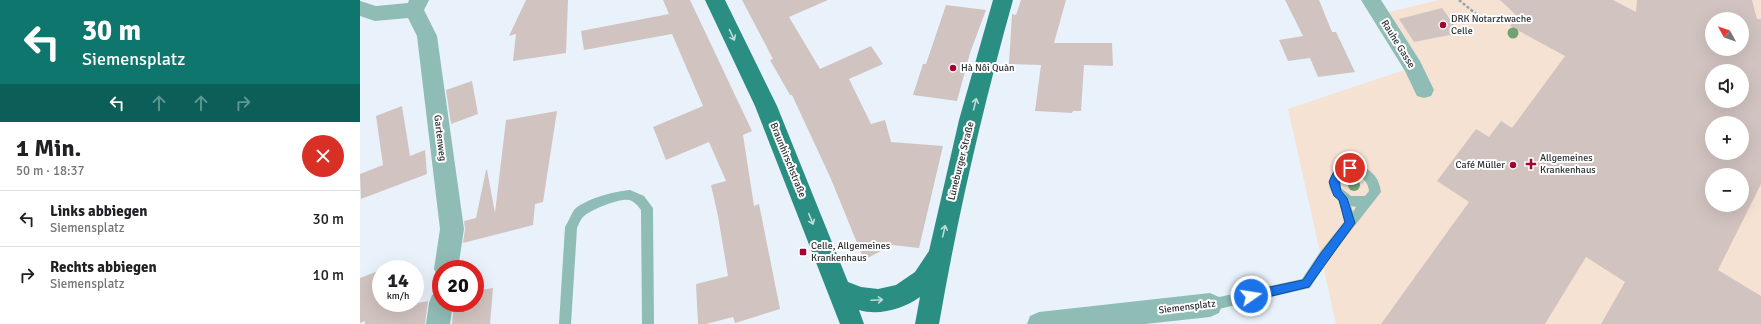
<!DOCTYPE html>
<html lang="de">
<head>
<meta charset="utf-8">
<style>
	:root { --surface:#fff; --page:#f2f2f2; --text:#202124; --muted:#757577; --line:#e0e0e0 }
	body { margin:0; font-family:Signika,sans-serif; background:var(--page); color:var(--text); height:100vh; display:flex; flex-direction:column; font-size:15px; white-space:nowrap }
	* { box-sizing:border-box; margin:0 }
	p { font-size:13px; color:var(--muted) }
	.icon { flex:none; width:22px; height:22px; fill:none; stroke:currentColor; stroke-width:2; stroke-linecap:round; stroke-linejoin:round }
	.map { position:relative; flex:1; overflow:hidden }
	.panel { display:flex; flex-direction:column; background:var(--surface); width:360px }
	.panel>* { flex:none }
	.guide { background:#0f766e; color:#fff; overflow:hidden }
	.needle { width:26px; rotate:310deg }
	.buttons { position:absolute; left:1345px; top:12px; display:grid; gap:8px }
	.buttons a { display:grid; place-items:center; width:44px; height:44px; border-radius:50%; background:var(--surface); box-shadow:0 4px 16px #0002; font-size:20px }
	.speed { position:absolute; left:12px; top:260px; display:flex; gap:8px; font-size:20px; font-weight:700; text-align:center }
	.speed>* { display:grid; place-content:center; width:52px; height:52px; border-radius:50%; background:var(--surface); box-shadow:0 4px 16px #0002; line-height:1 }
	.speed small { font-size:10px; font-weight:400 }
	.speed .limit { border:6px solid #d22; background:#fff; color:#111 }
	.pin { position:absolute; display:grid; place-items:center; width:34px; height:34px; color:#fff; margin:-17px; border:2px solid #fff; border-radius:50%; box-shadow:0 1px 4px #0007 }
	.me { position:absolute; width:44px; margin:-22px; rotate:77deg; stroke-linejoin:round; filter:drop-shadow(0 0 3px #0008) }
	.turn { display:flex; align-items:center; gap:14px; height:84px; padding:0 16px; font-size:18px }
	.turn .icon { width:52px; height:52px; stroke-width:2.5 }
	.turn b { display:block; font-size:28px; line-height:34px }
	.lanes { display:flex; align-items:center; height:38px; padding:0 16px; background:#0003; justify-content:center; gap:20px; direction:ltr }
	.lanes .off { opacity:.35 }
	.round { display:grid; place-items:center; flex:none; width:42px; height:42px; border-radius:21px; background:var(--page) }
	.summary { display:flex; align-items:center; justify-content:space-between; height:68px; padding:0 16px }
	h1 { font-size:24px; font-weight:800; line-height:30px }
	ul { padding:0; list-style:none }
	li { display:flex; align-items:center; gap:12px; height:56px; padding:0 16px; border-top:1px solid var(--line) }
	li div { flex:1 }
	li b { display:block; font-size:15px }
	li em { font-style:normal }
	main { display:flex; flex:1; min-height:0 }
	.map>svg:first-child { display:block }
</style>
</head>
<body>
<main>
<section class="panel">
<div class="guide">
<div class="turn"><svg class="icon" aria-label="left" viewBox="0 0 24 24"><path d="M17 20v-9H6M10 6l-5 5 5 5"/></svg><div><b>30 m</b>Siemensplatz</div></div>
<div class="lanes"><svg class="icon" aria-label="left" viewBox="0 0 24 24"><path d="M17 20v-9H6M10 6l-5 5 5 5"/></svg><svg class="icon off" aria-label="ahead" viewBox="0 0 24 24"><path d="M12 20V5M6 11l6-6 6 6"/></svg><svg class="icon off" aria-label="ahead" viewBox="0 0 24 24"><path d="M12 20V5M6 11l6-6 6 6"/></svg><svg class="icon off" aria-label="right" viewBox="0 0 24 24"><path d="M7 20v-9h11M14 6l5 5-5 5"/></svg></div>
</div>
<div class="summary"><div><h1>1 Min.</h1><p>50 m · 18:37</p></div><a class="round" style="background:#d93025;color:#fff"><svg class="icon" aria-label="close" viewBox="0 0 24 24"><path d="M6 6l12 12M18 6L6 18"/></svg></a></div>
<ul>
<li><svg class="icon" aria-label="left" viewBox="0 0 24 24"><path d="M17 20v-9H6M10 6l-5 5 5 5"/></svg><div><b>Links abbiegen</b><p>Siemensplatz</p></div><em>30 m</em></li>
<li><svg class="icon" aria-label="right" viewBox="0 0 24 24"><path d="M7 20v-9h11M14 6l5 5-5 5"/></svg><div><b>Rechts abbiegen</b><p>Siemensplatz</p></div><em>10 m</em></li>
</ul>
</section>
<div class="map">
<svg width="1401" height="324" viewBox="0 0 1401 324">
	<rect width="100%" height="100%" fill="#e9f2fb"/>
	<path fill="#f6e2d3" fill-rule="evenodd" d="M1079,0h322v324h-425l-48,-215 134,-45 -34,-52zM1352,19h30v30h-30zM1352,71h30v30h-30zM1352,123h30v30h-30zM1352,175h30v30h-30z"/>
	<path fill="#d1c3c0" fill-rule="evenodd" d="M166,0h42l-2,53 -53,8 3,-27 -7,2z
		M303,0h27l62,131 -9,4 11,71 5,-2 21,105 -45,14 -2,-6 -27,7h-8l-2,-40 32,-8 -10,-60 -7,-31 15,-4 -17,-39 -43,18 -13,-33 50,-21 -31,-72 -88,16 -3,-19 88,-17z
		M382,0h86l-39,17 31,52 51,-23 12,18 -34,15 22,45 14,-4 6,22 52,4 -24,102 -27,-3 -28,15 -33,-81 -39,-84h-2l-20,-35 3,-1z
		M661,0h45l-12,43h58l1,23 -29,-1 -3,46h-8l-1,2 -37,-2 6,-46 -32,-1 3,-50 4,1z
		M925,0h34l13,32h4l19,40 -37,5 -8,-19 -22,3 -9,-21 24,-4z
		M1140,0h113l23,12 1,-12h115l5,19h4v165l-43,86 43,26v28h-160l24,-42 -39,-25 -41,67h-164l88,-122 -32,-21 39,-52 13,8 12,-16 11,7 53,-72 -55,-30 8,-9zM1352,19h30v30h-30zM1352,71h30v30h-30zM1352,123h30v30h-30zM1352,175h30v30h-30z
		M586,5l40,5 -16,43 -13,48 -44,-6 10,-31h3z
		M1082,8l18,25 -46,9 -15,-23z
		M112,81l6,33 -27,10 -5,-34z
		M42,106l8,50 15,-6 2,24 -66,25 -1,-25 23,-9 -7,-49z
		M197,111l-14,91 -8,2 -2,21 -70,18 2,-14 -1,-8 12,-3 10,-48h1l8,43 11,-93z
		M21,270v33h8v6l39,-8 -3,23h-60v-3l-5,2v-45z
		M133,288l-3,36h-38l2,-21h21v-12z"/>
	<g fill="none" stroke-linecap="round" stroke-linejoin="round">
		<path stroke="#9aa0a7" stroke-width="2.5" stroke-dasharray="3 2" stroke-linecap="butt" d="M1099,0l28,23"/>
		<path fill="#8fbcb4" fill-rule="evenodd" d="M990,163c17,3 29,11 31,29l-53,68 -18,28 -100,23 -4,-2 -2,-4 2,-4 4,-2 92,-20 18,-27 24,-30c-2,-7 -3,-15 -6,-22 -1,-2 -4,-5 -6,-7 -9,-17 4,-25 18,-30zM990,173c10,2 18,7 19,18l-4,5h-14l-10,-8v-9l3,-4zM991,206l5,1 -3,5z
			M270,190l14,6 9,12 1,116h-12l-1,-114c-3,-4 -7,-9 -12,-10 -10,-2 -39,10 -46,17 -3,3 -4,7 -6,11l-6,96h-12l6,-97c3,-5 6,-12 9,-17 10,-11 42,-19 56,-20z"/>
		<path fill="#8fbcb4" fill-rule="evenodd" d="M49,0h20l-5,10 13,26 27,193 -6,40h-17v9l-3,-1 -4,-8 6,-40 -23,-193 -9,-18 -33,3 -15,-5v-15l16,5 32,-3z
			M1001,0h20l39,61 14,29 -3,6 -7,2 -7,-2 -12,-25z
			M81,291v12h12l-3,21h-24l3,-21 3,-8z
			M850,293l9,4 3,8 -3,8 -9,4 -65,7h-118l3,-8 9,-4z"/>
		<path fill="#2a8e82" fill-rule="evenodd" d="M345,0h20l52,106 71,176 13,5 17,2 18,-4 19,-13 14,-21 30,-131 34,-120h20c-30,107 -55,214 -74,324h-24l5,-27c-17,12 -41,19 -61,13l5,14h-24l-85,-218z"/>
	</g>
	<g fill="#71a276">
		<circle cx="1153" cy="33" r="5.5"/>
		<circle cx="994" cy="185" r="6"/>
	</g>
	<defs><path id="oneway-shaft" d="M-6 0H5M1.5-3L5.5 0L1.5 3" fill="none" stroke-width="1.6" stroke-linecap="round" stroke-linejoin="round"/></defs>
	<g stroke="#bedcd9">
		<use href="#oneway-shaft" transform="translate(372 35) rotate(65)"/>
		<use href="#oneway-shaft" transform="translate(615 104) rotate(-76)"/>
		<use href="#oneway-shaft" transform="translate(451 219) rotate(68)"/>
		<use href="#oneway-shaft" transform="translate(584 231) rotate(-77)"/>
		<use href="#oneway-shaft" transform="translate(517 300) rotate(-3)"/>
	</g>
	<path fill="#1a73e8" stroke="#114b97" d="M990,164l3,1 1,3 -1,3 -11,4 -3,7 2,9 6,7 8,25 -46,64 -58,14 -4,-2 -1,-3 1,-3 4,-2 52,-11 18,-27 24,-31 -6,-22 -5,-4 -5,-14 6,-13z"/>
	<g fill="#a30433" stroke="#fefefe" stroke-width="1.5">
		<circle cx="1083" cy="25" r="4"/>
		<circle cx="593" cy="68" r="4"/>
		<path d="M1169 158h4v4h4v4h-4v4h-4v-4h-4v-4h4z"/>
		<circle cx="1153" cy="165" r="4"/>
		<rect x="439" y="248" width="8" height="8" rx="2"/>
	</g>
	<g text-anchor="middle" dominant-baseline="central" stroke-width="4" stroke-linejoin="round" paint-order="stroke">
		<g font-size="10" fill="#2d3134" stroke="#fefefe" text-anchor="start">
			<text x="1091" y="19">DRK Notarztwache<tspan x="1091" dy="12">Celle</tspan></text>
			<text x="601" y="68">Hà Nôi Quàn</text>
			<text x="1180" y="158">Allgemeines<tspan x="1180" dy="12">Krankenhaus</tspan></text>
			<text x="1145" y="165" text-anchor="end">Café Müller</text>
			<text x="451" y="246">Celle, Allgemeines<tspan x="451" dy="12">Krankenhaus</tspan></text>
		</g>
		<g font-size="10" fill="#2d3134" stroke="#fefefe">
			<text transform="translate(1038 44) rotate(58)">Rauhe Gasse</text>
			<text transform="translate(80 138) rotate(83)">Gartenweg</text>
			<text transform="translate(428 160) rotate(68)">Braunhirschstraße</text>
			<text transform="translate(601 161) rotate(-76)">Lüneburger Straße</text>
			<text transform="translate(827 307) rotate(-7)">Siemensplatz</text>
		</g>
	</g>
</svg>
<div class="buttons">
<a><svg class="needle" viewBox="-14 -14 28 28"><path d="M0-13l5 13h-10z" fill="#e53935"/><path d="M0 13l5-13h-10z" fill="#757577"/></svg></a>
<a><svg class="icon" aria-label="sound" viewBox="0 0 24 24"><path d="M4 9h4l5-4v14l-5-4H4zM17 9q2 3 0 6"/></svg></a>
<a>+</a>
<a>−</a>
</div>
<div class="speed"><div>14<small>km/h</small></div><div class="limit">20</div></div>
<div class="pin" style="left:990px;top:168px;background:#d93025"><svg class="icon" aria-label="arrive" viewBox="0 0 24 24"><path d="M6 21V4h12l-3 4 3 4H6"/></svg></div>
<svg class="me" style="left:891px;top:296px" viewBox="-20 -20 40 40"><circle r="17" fill="#1a73e8" stroke="#fff" stroke-width="3"/><path d="M0-11L8 9 0 5-8 9z" fill="#fff"/></svg>
</div>
</main>
</body>
</html>
